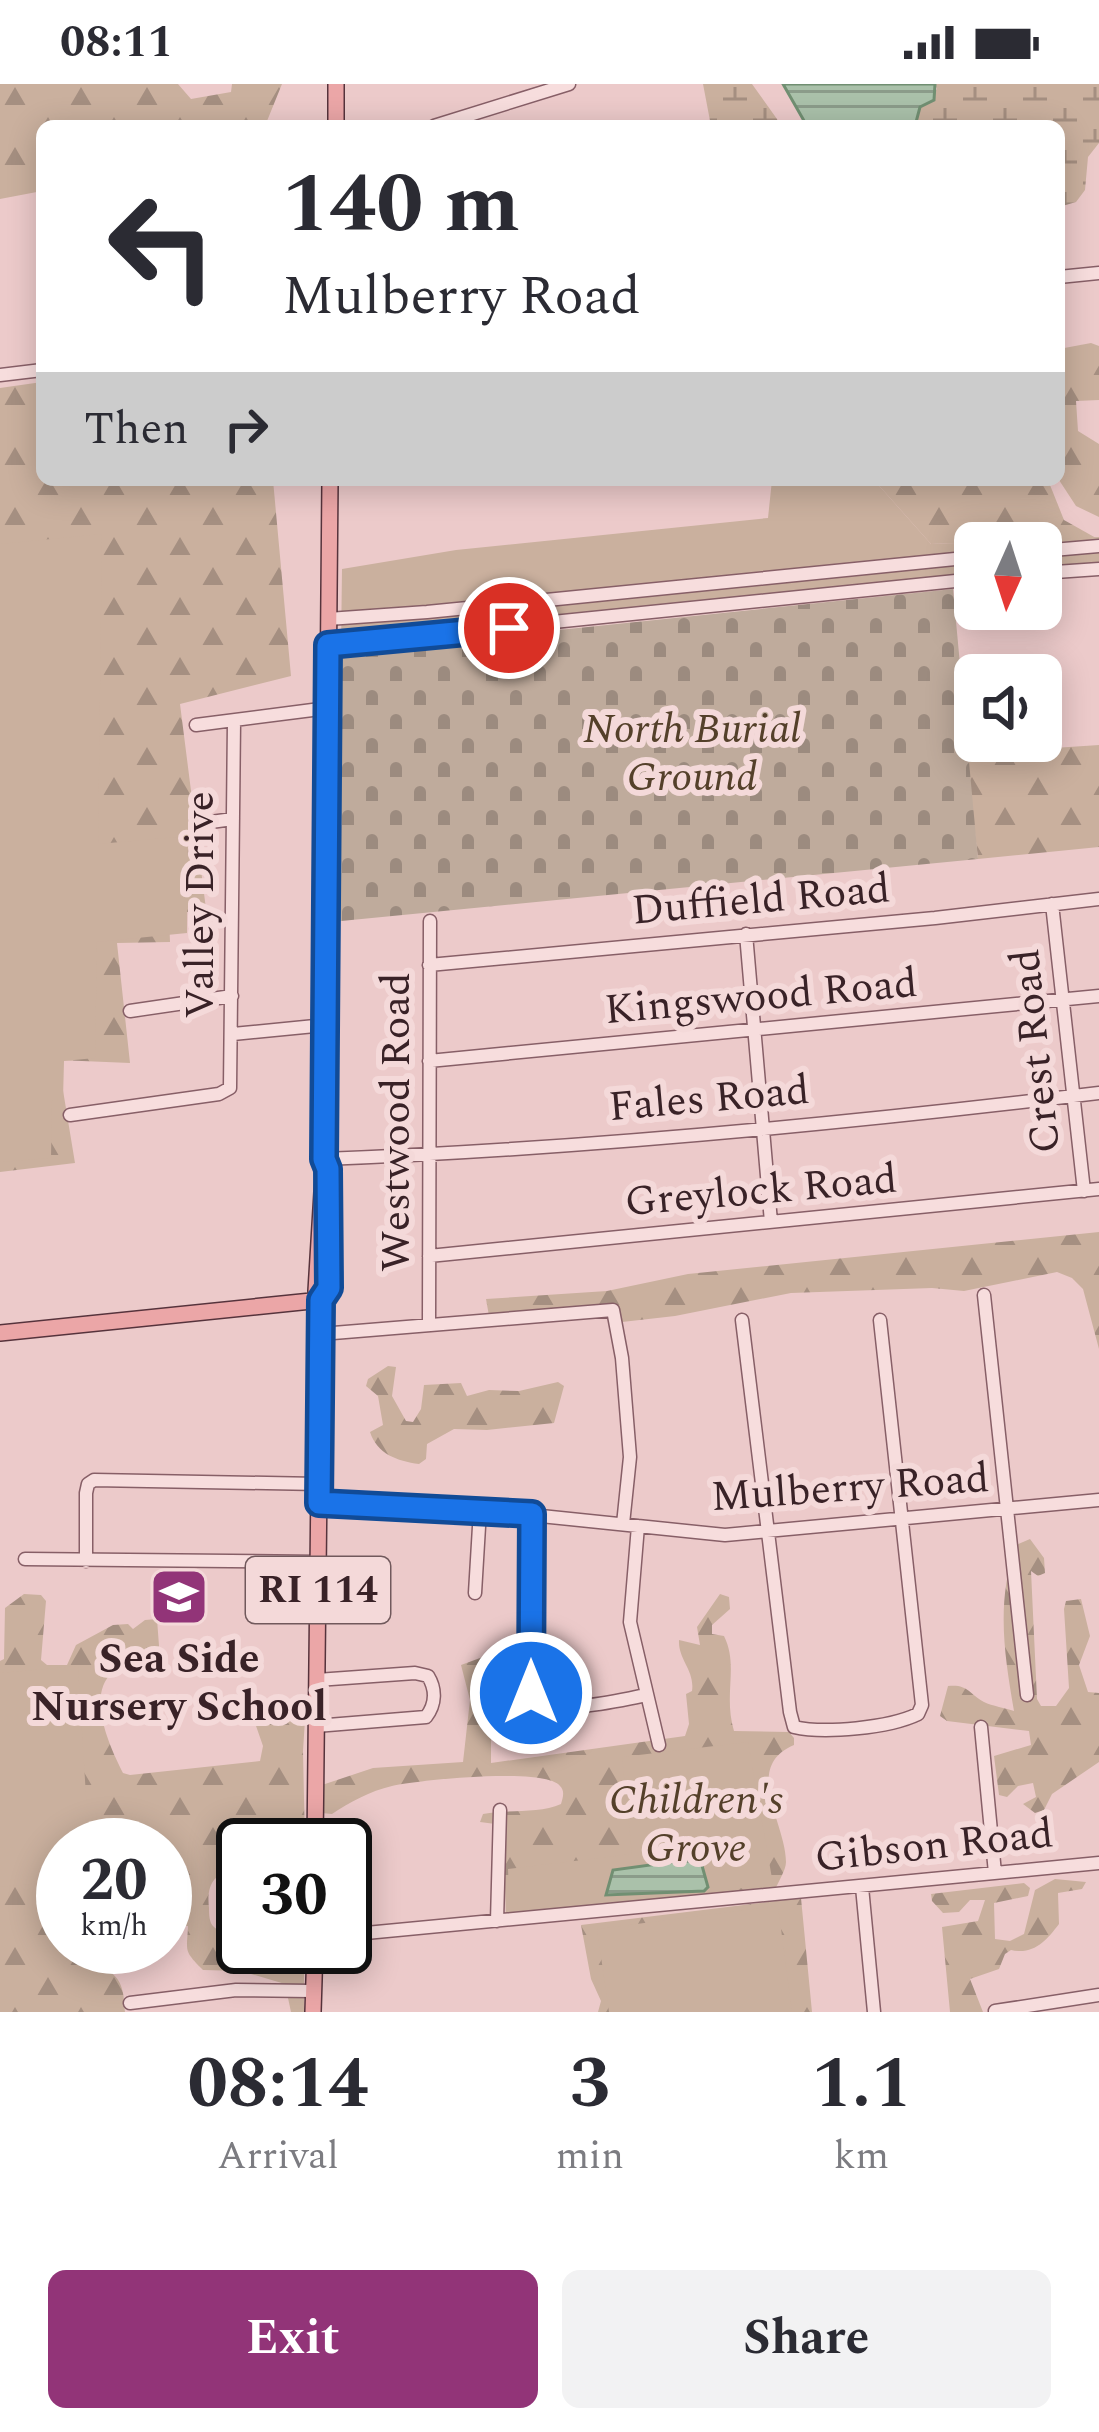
<!DOCTYPE html>
<html lang="en">
<head>
<meta charset="utf-8">
<style>
	:root { --surface:#fff; --page:#f2f2f3; --text:#2b2b33; --muted:#7c7c81; --accent:#923478 }
	body { margin:0; font-family:Spectral,serif; background:var(--page); color:var(--text); height:100vh; display:flex; flex-direction:column; font-size:45px; white-space:nowrap }
	* { box-sizing:border-box; margin:0 }
	p { font-size:39px; color:var(--muted) }
	.icon { flex:none; width:66px; height:66px; fill:none; stroke:currentColor; stroke-width:2; stroke-linecap:round; stroke-linejoin:round }
	.map { position:relative; height:1928px; overflow:hidden }
	.details { display:flex; flex-direction:column; background:var(--surface); flex:1 }
	.details>* { flex:none }
	.hud { position:absolute; left:36px; top:36px; width:1029px; height:366px; border-radius:18px; box-shadow:0 6px 30px #0003; background:#fff; color:var(--text); overflow:hidden }
	.needle { width:78px; rotate:183deg }
	.buttons { position:absolute; left:954px; top:438px; display:grid; gap:24px }
	.buttons a { display:grid; place-items:center; width:108px; height:108px; border-radius:18px; background:var(--surface); box-shadow:0 6px 30px #0003; font-size:60px }
	.speed { position:absolute; left:36px; top:1734px; display:flex; gap:24px; font-size:60px; font-weight:700; text-align:center }
	.speed>* { display:grid; place-content:center; width:156px; height:156px; border-radius:50%; background:var(--surface); box-shadow:0 6px 30px #0003; line-height:1 }
	.speed small { font-size:30px; font-weight:400 }
	.speed .limit { border:6px solid #111; border-radius:18px; background:#fff; color:#111 }
	.pin { position:absolute; display:grid; place-items:center; width:102px; height:102px; color:#fff; margin:-51px; border:6px solid #fff; border-radius:50%; box-shadow:0 3px 12px #0007 }
	.me { position:absolute; width:132px; margin:-66px; rotate:0deg; stroke-linejoin:round; filter:drop-shadow(0 0 9px #0008) }
	.turn { display:flex; align-items:center; gap:42px; height:252px; padding:0 48px; font-size:54px }
	.turn .icon { width:156px; height:156px; stroke-width:2.5 }
	.turn b { display:block; font-size:84px; line-height:102px }
	.then { display:flex; align-items:center; height:114px; padding:0 48px; background:#0003; gap:24px; font-size:45px }
	.eta { display:flex; justify-content:space-evenly; align-items:center; height:204px; text-align:center }
	.eta b { font-size:72px; font-weight:700; line-height:84px }
	.button { display:flex; gap:24px; margin-top:auto; padding:24px 48px }
	.button a { flex:1; height:138px; border-radius:18px; background:var(--accent); color:#fff; font-size:48px; font-weight:700; line-height:138px; text-align:center }
	.button a+a { background:var(--page); color:var(--text) }
	.status { display:flex; justify-content:space-between; align-items:center; height:84px; padding:0 60px; background:var(--surface); direction:ltr }
	.status svg { height:33px; fill:currentColor }
	.map>svg:first-child { display:block }
</style>
</head>
<body>
<div class="status"><b>08:11</b><svg viewBox="0 0 49 12"><path d="M0 12V9h3v3zM5 12V6h3v6zM10 12V3h3v9zM15 12V0h3v12zM26 1h20v11H26zM47 4h2v5h-2z"/></svg></div>
<div class="map">
<svg width="1099" height="1928" viewBox="0 0 1099 1928">
	<defs>
		<pattern id="forest-firs" width="22" height="20" patternUnits="userSpaceOnUse" patternTransform="scale(3)"><rect width="22" height="20" fill="#cab09e"/><path d="M5 1l3.5 6h-7zM16 11l3.5 6h-7z" fill="#a58f81"/></pattern>
		<pattern id="wetland-marsh" width="20" height="14" patternUnits="userSpaceOnUse" patternTransform="scale(3)"><rect width="20" height="14" fill="#cab09e"/><path d="M1 5h8M5 5V1M11 12h8M15 12V8" fill="none" stroke="#a58f81"/></pattern>
		<pattern id="cemetery-stones" width="16" height="16" patternUnits="userSpaceOnUse" patternTransform="scale(3)"><rect width="16" height="16" fill="#bfab9c"/><path d="M2 7V4a2 2 0 0 1 4 0v3zM10 15v-3a2 2 0 0 1 4 0v3z" fill="#9c8b7f"/></pattern>
		<pattern id="water-rules" width="6" height="5" patternUnits="userSpaceOnUse" patternTransform="scale(3)"><rect width="6" height="5" fill="#aac1aa"/><path d="M0 2.5h6" fill="none" stroke="#8b9c8a"/></pattern>
	</defs>
	<rect width="100%" height="100%" fill="#eccaca"/>
	<path fill="url(#forest-firs)" d="M0,0h178l13,15 40,-7 1,-8h50l-17,42h-223v65l-42,8z
		M1091,259l8,3v54l-23,1 2,30 21,13v73l-23,-11 -17,-26v-131z
		M42,298v98h231l18,196 -111,28 26,205 -37,6 1,27 -53,1 13,120 -72,-3 17,103 -75,9v-784z
		M874,396h174l16,40 32,18 -165,6z
		M1099,661v102l-121,12 -12,-105z
		M1099,1148v117l-16,-60 -11,-11 -15,-6 -93,19 -32,-3 -141,5 -116,23 -53,6 -7,-17 -126,11 -3,-17 121,-8 81,-17z
		M388,1282l8,1 -4,29 14,25 7,1 8,-13 3,-24 37,-2 6,13 22,-6 30,1 39,-9 6,4 -10,37 -67,7 -33,-1 -27,15 -1,15 -7,5c-22,-3 -42,-10 -49,-32l13,-7 -5,-29 -12,-10 2,-7z
		M1030,1455l14,19 1,15 -7,3 -7,-5 6,128 4,7h15l13,-18 -5,-79 2,-8 15,-2 9,37 -11,29 9,27 11,1v69l-47,32 -8,16 -9,3 -12,-9 13,-7 -3,-14 -15,3 -11,11 -8,-2 -5,-39 37,-11 -2,-14 -82,-10 -7,-5 8,-30c20,-2 20,7 36,16 8,4 22,6 30,9 -10,-58 -18,-110 2,-166z
		M24,1510l17,1 5,6 -5,59 6,5h20l9,-20 37,-20 15,-1 5,5 12,-9 12,-1 3,40c-13,3 -36,5 -47,13 -28,23 -2,77 10,101l7,2 130,-14 3,-15 -8,-23 38,-23 13,4 -3,47 2,94h-62v28c-27,-4 -37,9 -34,35 0,6 0,15 5,19 5,6 21,7 29,10v10h61v65h-13l-6,-28 -44,-13 -38,-1c-20,-20 -16,-18 -15,-44l-23,-1v-80h-102v102h26c-5,23 7,17 22,26 13,8 13,26 14,39h-125v-351l4,-2 1,-51z
		M720,1510l9,3 1,12 -18,16v9l12,2c15,30 -1,58 10,95l55,1 5,6v7c-52,22 -8,78 -8,117 0,8 -8,20 -11,28l-269,29 -3,-94 -23,-3 3,-8c25,-5 56,0 78,-10 2,-7 4,-13 -1,-18 -14,-19 -143,-6 -168,0 -22,5 -42,16 -60,28l-11,-1 -2,-27 54,-18 90,-6 7,-62 -9,-35 30,-11v109l194,-27 4,-12 -3,-30 6,-3c3,-21 -14,-31 -13,-51l21,5 -3,-18z
		M1055,1795l31,3 -4,7 -24,4 1,31c-13,17 -25,31 -48,26l-6,4 -6,15 -29,10 13,33h-33l-8,-85 36,-6 7,-21h-15l-11,12 -16,1 -11,-12 -1,-7 93,-11 6,5 -2,8 -34,7 1,36 15,2 14,-7 11,-44z
		M801,1814l11,114h-214l3,-11 -10,-22 -10,-54z"/>
	<path fill="url(#wetland-marsh)" d="M703,0h49l30,42h-71z
		M935,0h164v59l-11,14 -3,33 -9,12 -17,5v-81h-144l5,-19 17,-18z"/>
	<path fill="url(#cemetery-stones)" d="M953,505l25,270 -647,63 6,-269z"/>
	<path fill="#cab09e" d="M772,396h102l57,64 168,-7v27l-58,7v-28h-66v36l-634,69 1,-79 114,-19 312,-32z
		M102,450l-4,310 90,-8 -1,97 -90,9 -2,116 -31,3 -1,38 -11,2 -1,57 -51,4v-618z
		M78,1582l11,179h-26v36l-63,6v-214z
		M748,1658l25,142 -263,35 -2,-50 124,-15 -10,-97z
		M778,1822l14,106h-183l-12,-83z"/>
	<path fill="url(#water-rules)" stroke="#718f72" stroke-width="3" d="M783,0h152l-1,16 -14,7 -5,19h-108z
		M694,1775l7,3 7,25 -4,4 -98,4 7,-25z"/>
	<g fill="none" stroke-linecap="round" stroke-linejoin="round">
		<defs>
			<path id="minor" d="M434,42l135,-42
				M1059,193l40,-4
				M0,291l42,-5
				M1041,467l58,-5
				M1041,489l58,-4
				M328,535l99,-7 548,-55
				M328,561l647,-66
				M196,641l132,-17
				M196,740l37,-5
				M1052,820l32,287
				M746,850l25,288
				M429,881l506,-47 164,-19
				M130,927l102,-15
				M233,950l92,-9
				M429,977l670,-65
				M70,1031l149,-21 11,-6 4,-366
				M324,1075c258,-10 518,-35 775,-66
				M429,1172l670,-67
				M984,1211l43,400
				M742,1236l48,392 4,15c30,7 95,1 124,-13l4,-9 -42,-385
				M429,1240l1,-403
				M321,1250l292,-24 9,48 8,99 -7,67
				M319,1419l144,5 262,27 374,-35
				M532,1430v182c31,20 81,5 115,-1
				M638,1442l-8,96 29,123
				M25,1475l293,3
				M86,1477v-68l2,-9 6,-4 225,4
				M475,1509l5,-83
				M316,1642l110,-9c10,-13 10,-28 2,-41l-13,-3 -98,7
				M981,1643l14,146
				M862,1803l12,125
				M497,1837l3,-111
				M345,1851l754,-72
				M130,1919l106,-13 76,1
				M995,1927l104,-16"/>
			<path id="major" d="M336,42v-42
				M321,1216l8,-12v-85
				M0,1249l321,-33
				M315,1761l6,-545 -5,-9 8,-132 6,-679
				M313,1928l2,-65"/>
		</defs>
		<use href="#minor" stroke="#875f67" stroke-width="15"/>
		<use href="#major" stroke="#56333c" stroke-width="18"/>
		<use href="#minor" stroke="#f7dddd" stroke-width="12"/>
		<use href="#major" stroke="#eba6a7" stroke-width="15"/>
	</g>
	<g fill="none" stroke-linecap="round" stroke-linejoin="round">
		<defs>
			<path id="route" d="M509,544l-181,17 -4,514 4,10 1,119 -8,12 -2,203 213,11 -1,179"/>
		</defs>
		<use href="#route" stroke="#114b97" stroke-width="30"/>
		<use href="#route" stroke="#1a73e8" stroke-width="21"/>
	</g>
	<defs>
		<symbol id="school-square" viewBox="-11 -11 22 22"><rect x="-9" y="-9" width="18" height="18" rx="4" fill="#923478" stroke="#f4d9d9"/><path d="M0-5L7-2L0 1L-7-2ZM-4 1L0 2.5L4 1V4Q0 6-4 4Z" fill="#fff"/></symbol>
	</defs>
	<g fill-rule="evenodd">
		<use href="#school-square" x="146" y="1480" width="66" height="66"/>
	</g>
	<g text-anchor="middle" dominant-baseline="central" stroke-width="12" stroke-linejoin="round" paint-order="stroke">
		<rect fill="#f4d9d9" stroke="#71595c" stroke-width="3" x="246" y="1473" width="144" height="66" rx="9"/>
		<g font-size="39" font-weight="bold" fill="#392227">
			<text x="318" y="1506">RI 114</text>
		</g>
		<g font-size="42" font-style="italic" fill="#54402a" stroke="#f4d9d9">
			<text x="692" y="645">North Burial<tspan x="692" dy="48">Ground</tspan></text>
			<text x="696" y="1716">Children's<tspan x="696" dy="48">Grove</tspan></text>
		</g>
		<g font-size="42" fill="#392227" stroke="#f4d9d9">
			<text transform="translate(761 816) rotate(-5)">Duffield Road</text>
			<text transform="translate(200 821) rotate(-90)">Valley Drive</text>
			<text transform="translate(761 913) rotate(-5)">Kingswood Road</text>
			<text transform="translate(1036 967) rotate(-96)">Crest Road</text>
			<text transform="translate(709 1015) rotate(-5)">Fales Road</text>
			<text transform="translate(396 1038) rotate(-90)">Westwood Road</text>
			<text transform="translate(761 1107) rotate(-5)">Greylock Road</text>
			<text transform="translate(850 1404) rotate(-4)">Mulberry Road</text>
			<text transform="translate(934 1762) rotate(-6)">Gibson Road</text>
		</g>
		<g font-size="42" font-weight="bold" fill="#392227" stroke="#f4d9d9">
			<text x="179" y="1575">Sea Side<tspan x="179" dy="48">Nursery School</tspan></text>
		</g>
	</g>
</svg>
<div class="buttons">
<a><svg class="needle" viewBox="-14 -14 28 28"><path d="M0-13l5 13h-10z" fill="#e53935"/><path d="M0 13l5-13h-10z" fill="#7c7c81"/></svg></a>
<a><svg class="icon" aria-label="sound" viewBox="0 0 24 24"><path d="M4 9h4l5-4v14l-5-4H4zM17 9q2 3 0 6"/></svg></a>
</div>
<div class="speed"><div>20<small>km/h</small></div><div class="limit">30</div></div>
<div class="pin" style="left:509px;top:544px;background:#d93025"><svg class="icon" aria-label="arrive" viewBox="0 0 24 24"><path d="M6 21V4h12l-3 4 3 4H6"/></svg></div>
<svg class="me" style="left:531px;top:1609px" viewBox="-20 -20 40 40"><circle r="17" fill="#1a73e8" stroke="#fff" stroke-width="3"/><path d="M0-11L8 9 0 5-8 9z" fill="#fff"/></svg>
<div class="hud">
<div class="turn"><svg class="icon" aria-label="left" viewBox="0 0 24 24"><path d="M17 20v-9H6M10 6l-5 5 5 5"/></svg><div><b>140 m</b>Mulberry Road</div></div>
<div class="then">Then<svg class="icon" aria-label="right" viewBox="0 0 24 24"><path d="M7 20v-9h11M14 6l5 5-5 5"/></svg></div>
</div>
</div>
<section class="details">
<div class="eta">
<div><b>08:14</b><p>Arrival</p></div>
<div><b>3</b><p>min</p></div>
<div><b>1.1</b><p>km</p></div>
</div>
<div class="button"><a>Exit</a><a>Share</a></div>
</section>
</body>
</html>
